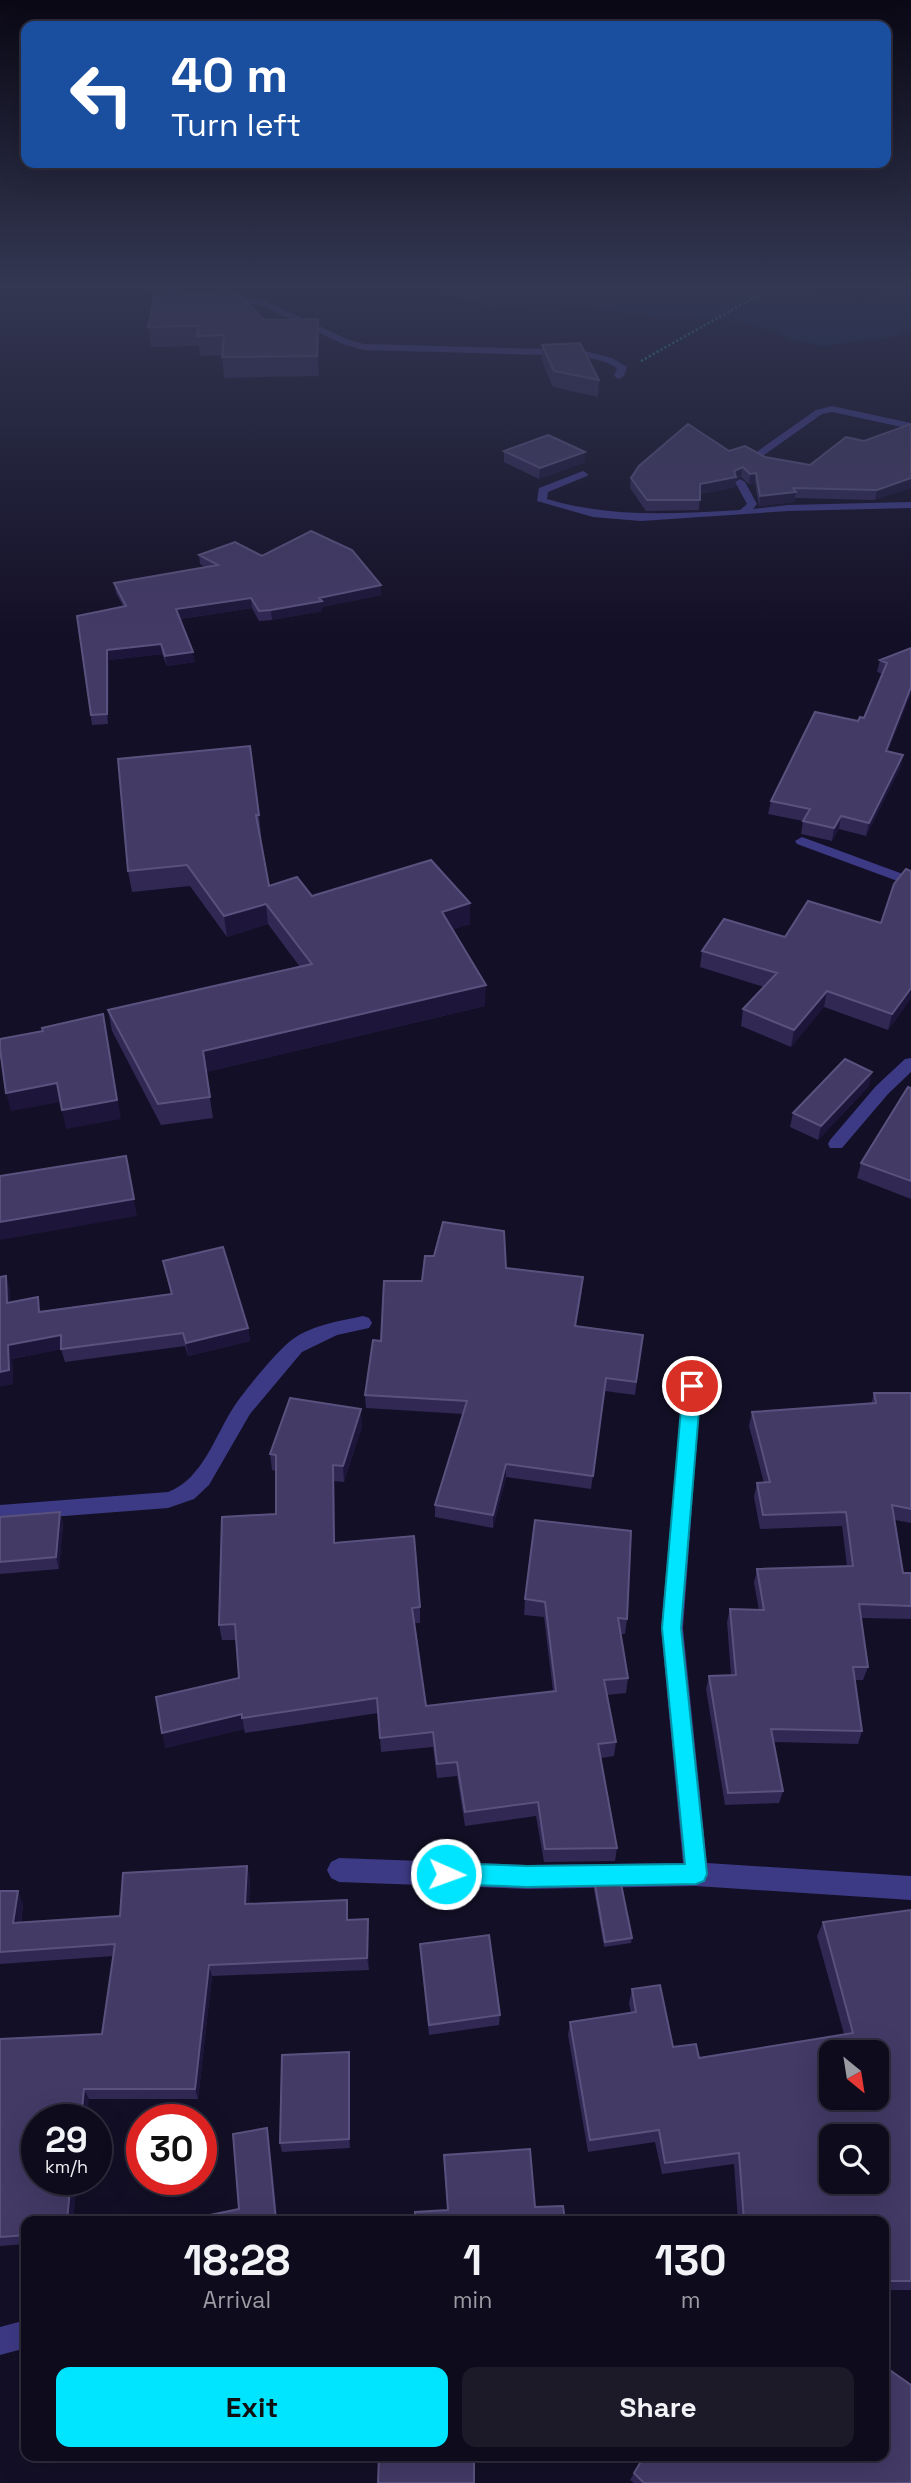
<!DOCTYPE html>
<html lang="en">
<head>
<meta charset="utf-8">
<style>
	:root { --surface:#0e0b1c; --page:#1c1929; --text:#f1f3f6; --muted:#9b9ba3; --line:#2e2b3b; --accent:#00e5ff }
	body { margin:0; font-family:"Space Grotesk",sans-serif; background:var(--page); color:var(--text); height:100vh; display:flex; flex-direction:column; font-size:26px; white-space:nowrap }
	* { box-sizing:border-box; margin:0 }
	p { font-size:23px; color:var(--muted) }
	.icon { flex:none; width:38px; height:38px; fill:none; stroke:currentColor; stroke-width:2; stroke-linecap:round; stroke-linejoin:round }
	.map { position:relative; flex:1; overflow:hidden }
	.drawer { position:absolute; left:21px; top:2216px; width:868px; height:245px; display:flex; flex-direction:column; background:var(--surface); border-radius:14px; box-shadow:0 7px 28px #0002,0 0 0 2px var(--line) }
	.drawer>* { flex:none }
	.top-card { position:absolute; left:21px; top:21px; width:870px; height:147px; border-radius:14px; box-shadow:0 7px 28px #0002,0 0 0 2px var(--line); background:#1a4fa0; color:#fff; overflow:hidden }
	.needle { width:46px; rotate:150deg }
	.controls { position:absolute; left:819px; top:2040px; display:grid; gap:14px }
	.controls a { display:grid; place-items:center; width:70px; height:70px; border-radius:14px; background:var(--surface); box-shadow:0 7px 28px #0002,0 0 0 2px var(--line); font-size:35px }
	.speed { position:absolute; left:21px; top:2104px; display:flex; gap:14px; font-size:35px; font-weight:700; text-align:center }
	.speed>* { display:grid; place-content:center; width:91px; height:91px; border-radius:50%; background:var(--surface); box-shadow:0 7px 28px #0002,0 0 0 2px var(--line); line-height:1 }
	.speed small { font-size:18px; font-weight:400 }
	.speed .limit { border:10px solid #d22; background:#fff; color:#111 }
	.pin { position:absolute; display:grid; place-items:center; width:60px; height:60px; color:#fff; margin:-30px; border:4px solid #fff; border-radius:50%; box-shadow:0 2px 7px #0007 }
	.me { position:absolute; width:77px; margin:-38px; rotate:92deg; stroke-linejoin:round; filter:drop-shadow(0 0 5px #0008) }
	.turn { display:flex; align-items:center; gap:24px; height:147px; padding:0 35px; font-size:32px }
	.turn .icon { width:91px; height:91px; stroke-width:2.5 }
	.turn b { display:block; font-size:49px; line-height:60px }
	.eta { display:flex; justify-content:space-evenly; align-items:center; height:119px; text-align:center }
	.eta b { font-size:42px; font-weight:600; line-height:49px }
	.action { display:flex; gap:14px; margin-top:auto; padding:14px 35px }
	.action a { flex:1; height:80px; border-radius:14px; background:var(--accent); color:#111; font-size:28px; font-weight:600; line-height:80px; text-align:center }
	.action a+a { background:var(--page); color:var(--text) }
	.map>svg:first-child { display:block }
</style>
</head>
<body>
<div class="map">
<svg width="911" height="2483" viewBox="0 0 911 2483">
	<rect width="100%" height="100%" fill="#130f26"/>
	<path fill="#0c2248" d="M431,288h364l64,15 15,-5 7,-10h30v41l-15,7 -73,10 -31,-6 -18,-9 -43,-11 -72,-3 -95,-13 -29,-1 -42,5z"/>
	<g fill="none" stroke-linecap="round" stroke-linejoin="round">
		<path stroke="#2fb8b0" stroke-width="2.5" stroke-dasharray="2 2.5" stroke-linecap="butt" d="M641,361l130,-73"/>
		<path fill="#3d3a85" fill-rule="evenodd" d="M141,288h24l100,13 84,39 15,4 217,6 31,8 15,9 -3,9 -5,3 -5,-3 3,-8 -11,-6 -25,-6 -217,-6 -21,-6 -83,-39z"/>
		<path fill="#3d3a85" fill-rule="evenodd" d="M832,406l79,17v6l-79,-17 -10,2 -58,41 -9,-2 61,-43z
			M583,471l5,3 -1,2 -39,16 -1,7c64,19 127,15 193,11l7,-6 -12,-22 5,-3 5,3 12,22 -4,5 35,-4 123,-3v6l-123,3 -147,10 -48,-4 -56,-16 2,-13z
			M802,837l109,40v9l-114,-42 -2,-3z
			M911,1058v14l-23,22 -46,54h-12l-2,-4 2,-4 46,-54 29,-27z
			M363,1316l6,2 3,5 -3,5 -32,7 -35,17 -52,62 -41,71 -15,14 -26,9 -168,13v-16l168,-13c35,-13 47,-57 67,-87 12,-17 38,-49 53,-62 19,-17 51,-22 75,-27z
			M692,1379l7,2 2,5 -18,242 24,235 204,13v24l-215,-14 -169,3 -188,-7 -8,-4 -4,-8 4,-8 8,-4 188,7 156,-2 -22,-235 22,-242 2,-5z
			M26,2320v28l-26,7v-28z"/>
	</g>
	<path fill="#312854" d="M264,320l55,19v37l-95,2 -2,-23 -22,1 -1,-10 -48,1 -3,-20z
		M542,345l57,35 -1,17 -45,-10 -11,-26z
		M911,424l-36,76 -80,-2 -1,4 -35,4 -4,-23 -6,1 -8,-7 -5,3 -1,7 -35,7 -1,16 -53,1 -16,-23 1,-10 98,-27 81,14 54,-24z
		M504,451l81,1v10l-46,17 -35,-17z
		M199,555l63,1 119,39 -59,12v4l-50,9 -13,1 -7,-13 -72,11 15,43 -28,4 -5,-12 -53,6 -1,64 -16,1 -15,-109 46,-10 -7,-13 -2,-10 91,-16 -5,-3z
		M911,648v45l-23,58 15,4 -3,13 -34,68 -27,-7 -7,12 -31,-7 2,-13 -35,-7 3,-13 87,-80 6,-3 19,-44 -6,-2 3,-12z
		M118,759l141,56 2,20 -1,1 9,50 43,10 158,28 -17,5 32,77 -279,66 7,46 -52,7 -49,-94 -4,-21 192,-43 -32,-43 -41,13 -37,-51 -58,6 -4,-21z
		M702,951l209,47 -23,32 -64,-23 -33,40 -50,-21 2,-17 21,-22 -64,-20z
		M869,1086l-51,54 -28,-13 3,-14z
		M911,1088v111l-54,-21 4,-15z
		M163,1261l85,67 2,13 -62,15 -3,-10 -120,16 -4,-13 -49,10 1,25 -13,2v-109l10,13v12l31,9 130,-17z
		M422,1281l160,9 -6,36 67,9 -8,60 -30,-4 -14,98 -85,-12 -13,51 -58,-11v-12l28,-91 -97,-6 -1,-13 16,-54z
		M874,1393h37v130l-16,-3 8,53h8v46l-50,-1 7,49 -5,13h-8l7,51 -4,13 -85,-2 10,49 -4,12 -54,2 -19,-116 3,-13 22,-1 -4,-53 3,-13 29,1 -5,-27 3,-14 90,-3 -5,-40 -82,3 -6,-32 3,-14h7l-15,-57 3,-14 119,-8z
		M362,1426l-18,56 -10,-1 1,62 85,64v16h-5l11,83 127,-15 -9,-74 -20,-2 1,-16 10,-79 92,99 -2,15h-4l7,44 -2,15 -19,2 9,47 -2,14 -13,2 16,90 -2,13 -71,1 -8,-46 -71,10 -8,-50 -20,2 -4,-31 -52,5 -3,-39 -133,20 -1,-4 -79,19 74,-70 -3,-38h-14l-3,-15 57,-111v-43l-4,-1 -2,-16z
		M60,1512l3,12 -4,45 -59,5v-57z
		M247,1866l3,12 -1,26 98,-4 1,20 20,-1 1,12v39l-157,6 -14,123h-109l-52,20 40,60 -4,42h-47v23l-26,2v-207l102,-5 12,-78 -114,8v-73l23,12 -2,20 99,-7z
		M595,1885l37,53 -1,5 -27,4 -10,-57z
		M911,1910v380h-27v-69h-146l-4,-57 -72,10 -7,-32 -67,10 -20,-117 2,-13 61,-9 -2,-10 3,-14 41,58 26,11 145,-24 -27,-98 6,-14z
		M420,1944l80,71 -1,10 -70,10z
		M349,2052l1,10v86l-68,4 -2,-9z
		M634,2473l276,10h-276l-4,-3z"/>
	<path fill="#1d163a" d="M318,319l1,20v37l-2,-20z
		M585,452v10l-46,17 1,-11z
		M743,467l-2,10 -5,3 -1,7 -36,7 1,-10z
		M756,473l-1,10 -6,1 1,-10z
		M911,478v10l-36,12 2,-10z
		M796,492l-2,10 -35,4 1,-10z
		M381,585v10l-59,12v4l-50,9 -1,-10 48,-12z
		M251,598l1,10 -74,11 -2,-10z
		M161,644l1,10 -53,6 -1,64 -1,-10v-64z
		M193,652l2,10 -28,4 -2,-10z
		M911,687v6l-28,71 3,-13z
		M903,755l-3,13 -34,68 3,-13z
		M841,816l-2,13 -7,12 2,-13z
		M470,903v21l-27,9 -1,-21z
		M266,904l2,20 -41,13 -3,-21z
		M486,985l-1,21 -279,66 -3,-21z
		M911,988v10l-23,32 4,-16z
		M827,991l-3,16 -33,40 3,-17z
		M103,1014l18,105 -55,10 -4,-19z
		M872,1072l-3,14 -51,54 3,-14z
		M57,1083l4,19 -50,9 -5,-18z
		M126,1156l11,60 -137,24v-18z
		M6,1276l4,14 1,26 -4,-13z
		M583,1277l-1,13 -8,49 1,-13z
		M248,1328l2,13 -62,15 -2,-13z
		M61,1335v14l-49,10 1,25 -13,2v-14l8,-27z
		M361,1409l1,17 -18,56 -1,-16z
		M506,1464v13l-13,51v-13z
		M333,1465l1,16 2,78 -2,-16z
		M60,1512l3,12 -4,45 -3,-12z
		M242,1714l2,15 -79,19 -3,-15z
		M247,1866l3,12 -2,38 -3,-12z
		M18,1891l5,12 -4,32 -6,-12z
		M368,1919l1,12v39l-2,-12z
		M209,1965l3,11 -14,123 -3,-10z
		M349,2052l1,10v86l-1,-9z
		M84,2089l5,10 -2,20h-6z
		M267,2128l2,9 9,84h-2z
		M71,2179h6l-4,42h-6z"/>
	<path fill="#433a66" stroke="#5a527e" stroke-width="2" fill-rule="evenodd" d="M238,293l26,27 54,-1 -1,37 -95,1 2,-22 -27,1 2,-10 -51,1 7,-33z
		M580,343l19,37 -45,-9 -12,-26z
		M688,424l41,27 16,-5 20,11 45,8 36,-28 18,4 47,-17v54l-34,12 -84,-2 3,4 -36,4 -4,-23 -6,1 -7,-7 -9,4 2,6 -36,7v16h-53l-16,-22 8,-12z
		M548,435l37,17 -45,16 -36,-17z
		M311,531l41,19 29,35 -62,13 3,3 -51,9 -12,1 -8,-13 -75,11 17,43 -28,4 -4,-12 -54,6v64l-16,1 -14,-99 49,-10 -12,-23 104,-18 -19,-10 36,-13 27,14z
		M911,648v39l-25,64 17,4 -34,68 -28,-7 -7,12 -31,-7 7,-12 -39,-8 44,-89 43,9 2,-4 4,1 23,-55 -7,-3z
		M250,746l9,69h-3l13,71 28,-9 15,19 119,-36 39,43 -28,9 44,73 -283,66 7,46 -52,7 -50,-94 204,-46 -46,-60 -42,12 -37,-51 -59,6 -10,-112z
		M906,869l5,2v117l-19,26 -65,-23 -33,39 -51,-21 34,-36 -75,-22 22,-32 61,18 23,-36 73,22 13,-39z
		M103,1014l14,86 -55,10 -5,-27 -51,10 -6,-44v-10l43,-8 -1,-3z
		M845,1059l27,13 -51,54 -28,-13z
		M908,1087l3,1v93l-50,-18z
		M126,1156l8,43 -134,23v-46z
		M443,1222l61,9 2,37 77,9 -8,49 68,9 -7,47 -30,-4 -13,98 -87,-12 -13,51 -58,-10 32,-104 -102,-6 8,-55 8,1 3,-60h38l3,-25h9z
		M223,1247l25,81 -62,15 -3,-10 -122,16v-14l-53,10 1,25 -9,2v-95l6,-1 1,27 31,-6 1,15 133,-18 -9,-33z
		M874,1393h37v116l-19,-4 11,68h8v33l-52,-2 9,63h-15l9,64 -91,-2 12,62 -55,2 -19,-117 27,-1 -6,-66 34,1 -7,-41 96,-3 -7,-54 -83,3 -6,-32 13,-1 -18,-70 124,-9z
		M290,1398l71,11 -18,57 -10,-1 1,78 80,-7 6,71 -8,1 14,98 130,-15 -11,-89 -20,-3 10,-79 96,11 -4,88 -9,-1 10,60 -24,2 12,62 -18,2 19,104 -72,1 -7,-47 -73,10 -8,-50 -20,2 -4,-32 -53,6 -3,-40 -135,20v-4l-80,19 -6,-36 83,-19 -4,-54 -16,1 3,-108 54,-3v-59l-6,-1z
		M60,1512l-4,45 -56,5v-45z
		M247,1866l-2,38 102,-4v20l21,-1 -1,39 -158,7 -14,124h-111l-3,30h-44v60h34l-4,42h-41v14l-26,2v-198l102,-5 13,-90 -115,8v-61h18l-5,32 107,-7 3,-43z
		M621,1884l11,54 -27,4 -10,-57z
		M911,1910v371h-27v-60h-140l-5,-68 -74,10 -6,-33 -69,10 -20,-118 66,-10 -4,-23 28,-4 13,62 23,-3 3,14 154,-25 -30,-111zM831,2053h46v45h-46zM831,2137h46v45h-46z
		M489,1935l11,80 -71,10 -9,-81z
		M349,2052v87l-69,4 2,-88z
		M267,2128l9,93h-95l58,-12 -6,-75z
		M530,2149l5,58 28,-1 2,15h-150v-9l33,-2 -4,-55z
		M884,2366l27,19v95l-1,3h-266l-10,-10 11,-18h239z
		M379,2455h95v28h-96z"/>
	<linearGradient id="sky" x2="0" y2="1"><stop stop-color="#0a0815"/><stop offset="0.45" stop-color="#333752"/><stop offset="1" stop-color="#333752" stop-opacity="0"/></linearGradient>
	<rect width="911" height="636" fill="url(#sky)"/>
	<path fill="#00e5ff" stroke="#0095a6" stroke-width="2" d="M692,1379l6,2 3,5 -20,242 26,246 -3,7 -8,3 -169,3 -81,-3 -7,-3 -3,-7 3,-8 7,-3 81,3 158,-2 -23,-236 21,-242 3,-5z"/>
</svg>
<div class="controls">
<a><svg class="needle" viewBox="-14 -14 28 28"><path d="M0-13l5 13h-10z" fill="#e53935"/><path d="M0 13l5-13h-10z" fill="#9b9ba3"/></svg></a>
<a><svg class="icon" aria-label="search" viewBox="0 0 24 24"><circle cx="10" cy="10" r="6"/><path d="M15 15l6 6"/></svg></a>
</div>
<div class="speed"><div>29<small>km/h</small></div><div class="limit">30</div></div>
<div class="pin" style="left:692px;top:1386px;background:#d93025"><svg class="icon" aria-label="arrive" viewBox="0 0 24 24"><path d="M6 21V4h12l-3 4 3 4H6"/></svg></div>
<svg class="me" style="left:446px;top:1874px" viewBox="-20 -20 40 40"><circle r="17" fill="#00e5ff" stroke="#fff" stroke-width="3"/><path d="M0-11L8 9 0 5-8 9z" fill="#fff"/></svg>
<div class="top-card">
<div class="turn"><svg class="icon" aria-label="left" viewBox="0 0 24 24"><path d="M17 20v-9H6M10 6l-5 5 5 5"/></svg><div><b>40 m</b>Turn left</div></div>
</div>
<section class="drawer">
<div class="eta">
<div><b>18:28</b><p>Arrival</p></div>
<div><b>1</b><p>min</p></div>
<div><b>130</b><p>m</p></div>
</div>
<div class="action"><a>Exit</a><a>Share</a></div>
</section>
</div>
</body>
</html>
